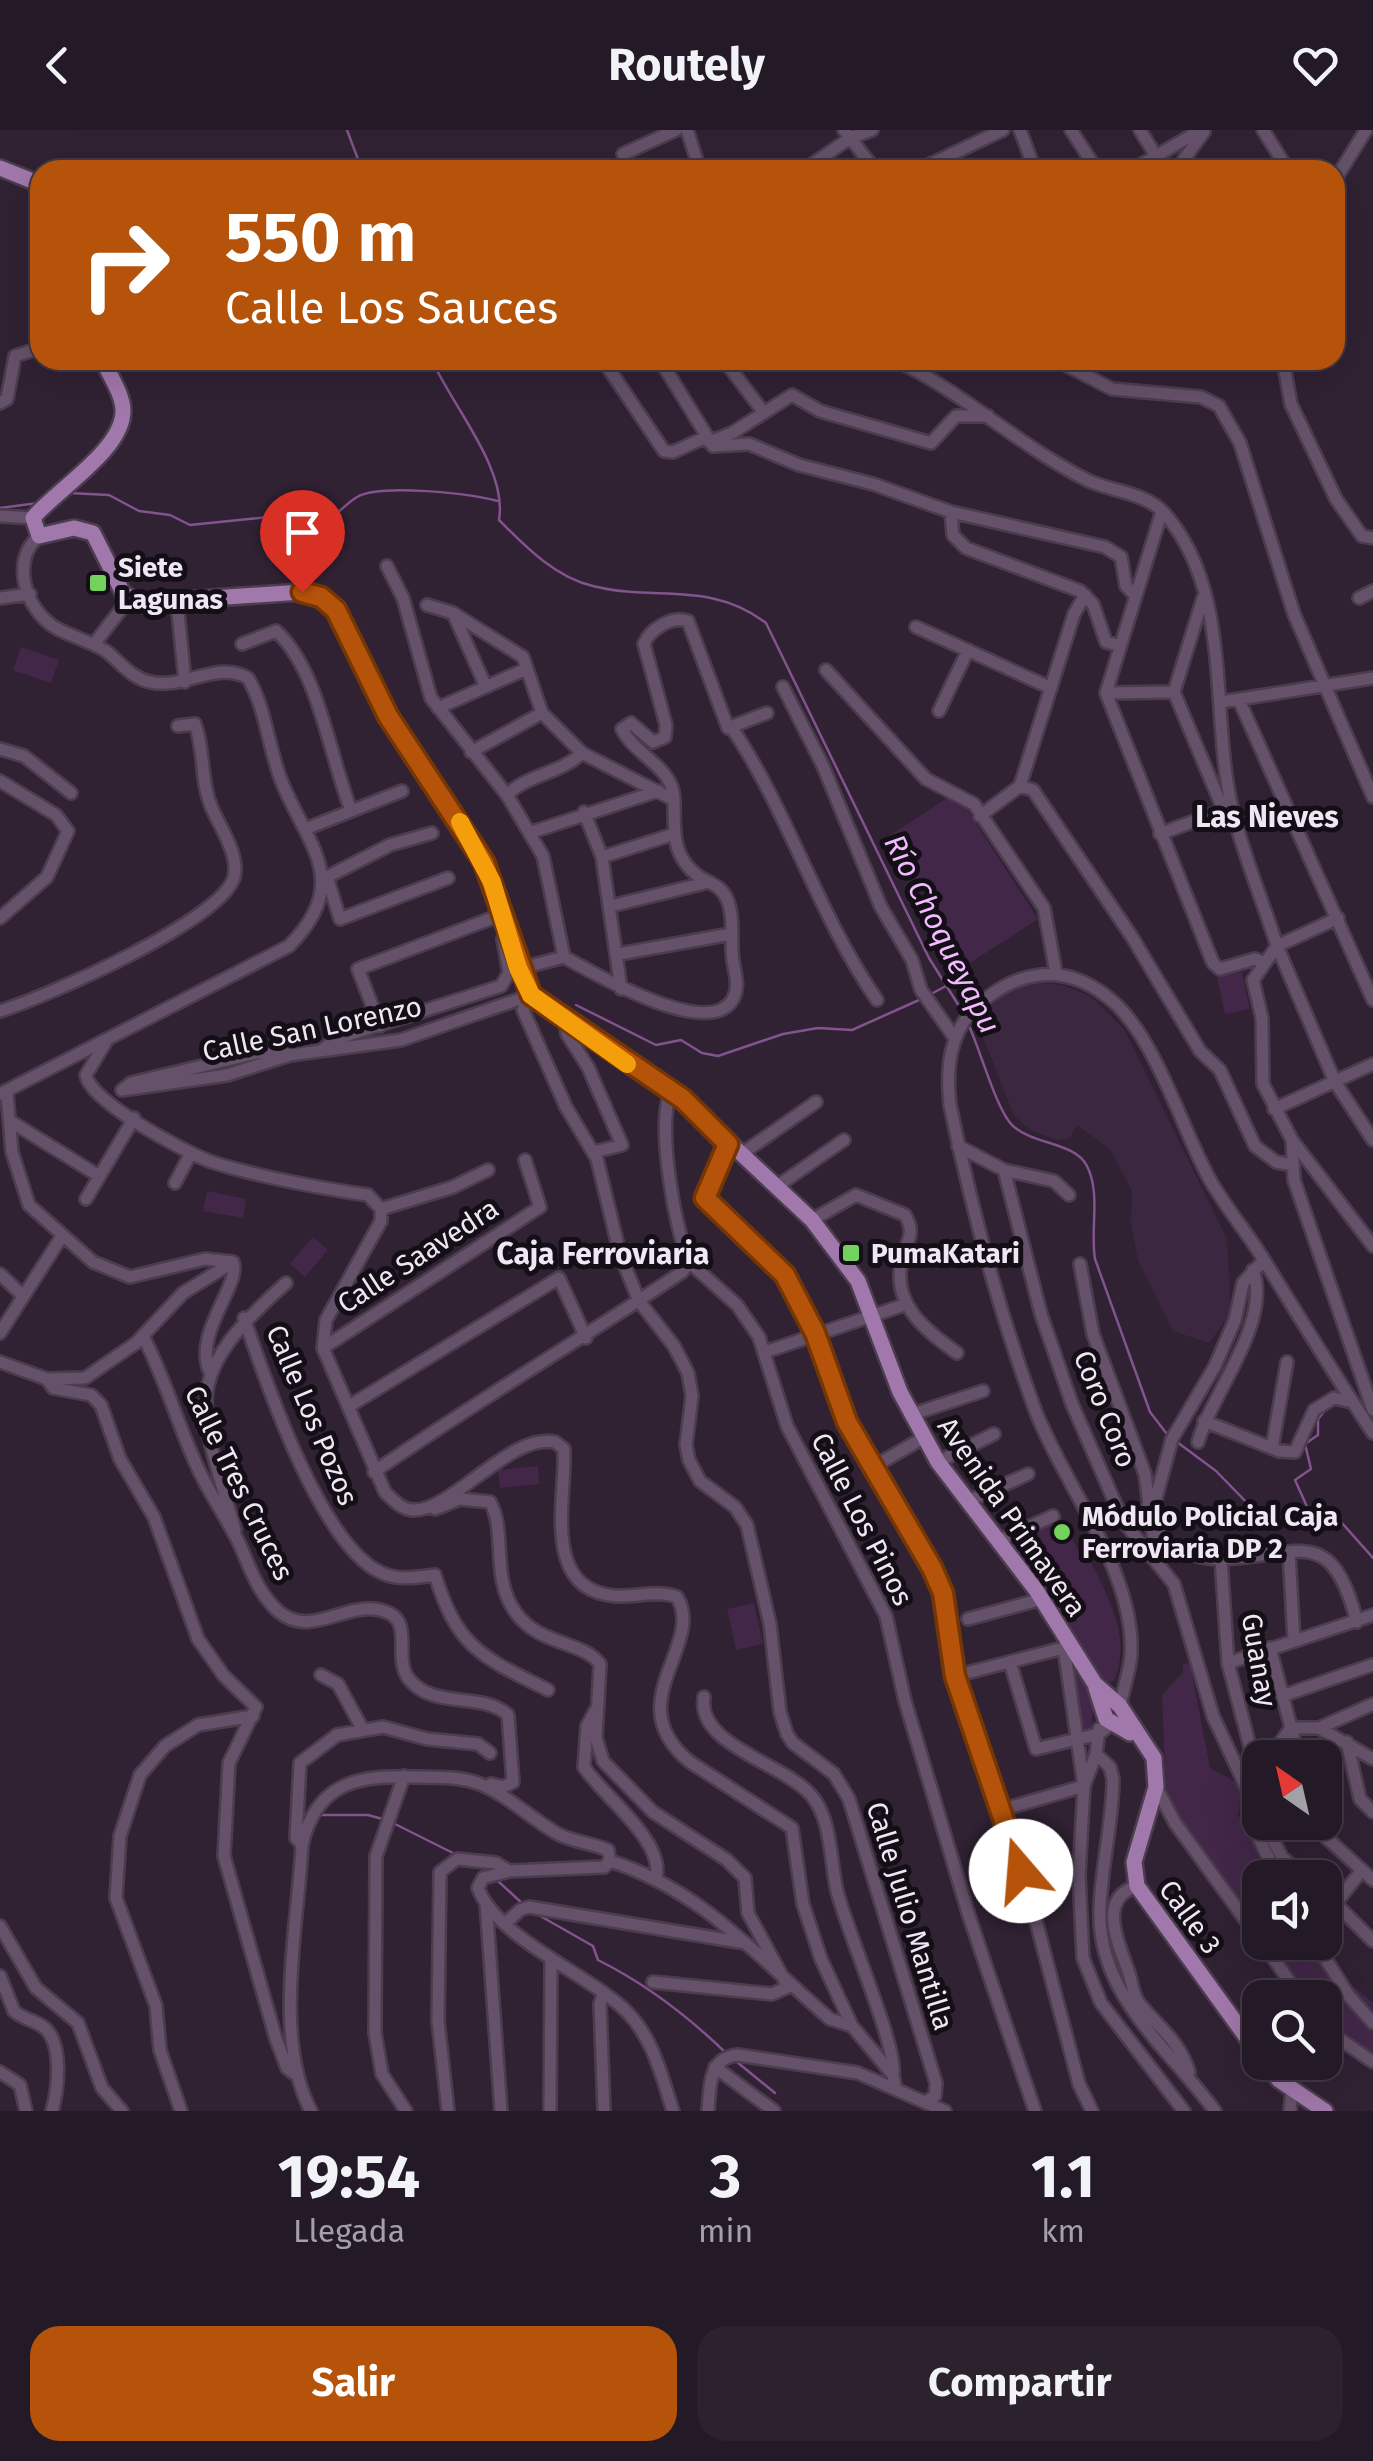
<!DOCTYPE html>
<html lang="es">
<head>
<meta charset="utf-8">
<style>
	:root { --surface:#241926; --page:#2c222e; --text:#f1f3f6; --muted:#a3a0a7; --line:#413843; --accent:#b45309 }
	body { margin:0; font-family:"Fira Sans",sans-serif; background:var(--page); color:var(--text); height:100vh; display:flex; flex-direction:column; font-size:38px; white-space:nowrap }
	* { box-sizing:border-box; margin:0 }
	p { font-size:32px; color:var(--muted) }
	.icon { flex:none; width:55px; height:55px; fill:none; stroke:currentColor; stroke-width:2; stroke-linecap:round; stroke-linejoin:round }
	.map { position:relative; height:1981px; overflow:hidden }
	.panel { display:flex; flex-direction:column; background:var(--surface); flex:1 }
	.panel>* { flex:none }
	.top-card { position:absolute; left:30px; top:30px; width:1315px; height:210px; border-radius:30px; box-shadow:0 10px 40px #0002,0 0 0 2px var(--line); background:#b45309; color:#fff; overflow:hidden }
	.needle { width:65px; rotate:326deg }
	.fabs { position:absolute; left:1242px; top:1610px; display:grid; gap:20px }
	.fabs a { display:grid; place-items:center; width:100px; height:100px; border-radius:20px; background:var(--surface); box-shadow:0 10px 40px #0002,0 0 0 2px var(--line); font-size:50px }
	.pin { position:absolute; display:grid; place-items:center; width:85px; height:85px; color:#fff; margin:-102px -42px; border-radius:50% 50% 50% 0; rotate:-45deg; box-shadow:0 0 10px #0007 }
	.pin .icon { rotate:45deg }
	.me { position:absolute; width:110px; margin:-55px; rotate:342deg; stroke-linejoin:round; filter:drop-shadow(0 0 8px #0008) }
	.turn { display:flex; align-items:center; gap:35px; height:210px; padding:0 30px; font-size:45px }
	.turn .icon { width:130px; height:130px; stroke-width:2.5 }
	.turn b { display:block; font-size:70px; line-height:85px }
	.eta { display:flex; justify-content:space-evenly; align-items:center; height:170px; text-align:center }
	.eta b { font-size:60px; font-weight:700; line-height:70px }
	.cta { display:flex; gap:20px; margin-top:auto; padding:20px 30px }
	.cta a { flex:1; height:115px; border-radius:30px; background:var(--accent); color:#fff; font-size:40px; font-weight:700; line-height:115px; text-align:center }
	.cta a+a { background:var(--page); color:var(--text) }
	header { display:flex; justify-content:space-between; align-items:center; height:130px; padding:0 30px; background:var(--surface); font-size:45px; font-weight:700 }
	.map>svg:first-child { display:block }
</style>
</head>
<body>
<header><svg class="icon" aria-label="back" viewBox="0 0 24 24"><path d="M15 5l-7 7 7 7"/></svg>Routely<svg class="icon" aria-label="heart" viewBox="0 0 24 24"><path d="M12 20l-8-8c-3-5 5-10 8-4 3-6 11-1 8 4z"/></svg></header>
<div class="map">
<svg width="1373" height="1981" viewBox="0 0 1373 1981">
	<rect width="100%" height="100%" fill="#302133"/>
	<path fill="#3b2840" d="M1023,850l40,5 28,12 33,32 103,210 4,74 -22,30 -36,-12 -35,-71 -7,-35 1,-34 -22,-42 -33,-24 -7,13 -13,2 -25,-9 -18,-15 -39,-100z"/>
	<path fill="#422748" d="M21,517l38,13 -8,23 -38,-13z
		M956,662l82,127 -68,44 -81,-127z
		M1242,842l8,37 -25,5 -8,-37z
		M207,1061l39,8 -3,19 -40,-7z
		M313,1107l15,13 -23,27 -15,-13z
		M538,1336l1,18 -39,4 -2,-18z
		M1061,1387l21,41 6,-2c19,40 45,81 26,125l-10,2 -93,-141 2,-5z
		M754,1473l9,41 -27,6 -9,-41z
		M1070,1531l24,41 -3,26 -7,2z
		M1190,1533l20,105 35,19 -8,29 12,4 12,50 39,7 -40,1v50l-90,-121 -4,-13 -4,-99 21,-23v-8z
		M1272,1813h48l22,34 31,26v51l-44,-30 -4,-26 -16,-1z"/>
	<g fill="none" stroke-linecap="round" stroke-linejoin="round">
		<path stroke="#82538d" stroke-width="2.5" d="M347,0l15,40
			M432,230c20,46 76,109 67,160 27,27 56,57 94,66 62,16 117,-6 173,37l163,335 35,56
			M69,363l40,2 30,16 31,4 20,10 126,-13 11,10c10,-8 20,-19 30,-25 23,-14 115,-3 141,4
			M0,378l38,-5
			M931,864l15,-8
			M576,875l80,40 25,-5 21,13 16,3 65,-22 35,-6 34,2 67,-30
			M969,896c11,23 28,86 44,100 21,19 62,16 74,40 14,28 3,63 8,93l55,153 20,26
			M1177,1312l39,29 40,41 23,5 44,-6 19,12 31,35
			M1309,1381l-14,-31 16,-11 -6,-25 13,-9v-16l10,-12
			M319,1685h49l18,5
			M393,1693l64,32
			M498,1751l27,25
			M535,1783l58,33 5,14c48,24 90,56 129,94
			M737,1932l38,31"/>
		<defs>
			<path id="minor" d="M687,0l13,40
				M844,0l31,40
				M1020,0l15,40
				M1071,0l26,40
				M1140,0l16,26
				M1263,0l25,40
				M623,24l53,-24
				M804,40l46,-32 22,-8
				M918,40l85,-40
				M1132,40l69,-40
				M1183,40l1,-11 20,-27
				M1335,50l31,-50
				M603,230l61,91 9,1 31,-14
				M660,230l53,86 36,-2 50,21 74,19 78,28 154,35 16,10 5,29 8,8
				M724,230l40,53
				M895,230c70,33 125,87 194,121 25,11 58,12 76,33 68,78 45,201 67,294 11,47 31,93 45,138l-24,34 9,38 1,66 29,56 2,40 79,230
				M1056,230l56,29 89,8 18,9 21,37 54,171 79,183
				M1283,230l8,44 45,95 26,37 11,2
				M0,273l7,-4 8,-43 25,-8
				M709,312l23,-9 60,-38 28,16 111,32 25,-27h32
				M1162,381l-56,182 107,270 7,6 35,-10 8,3
				M951,382l2,23 13,13 114,43 13,13 13,38 12,3
				M0,386l33,2
				M387,436l16,32 28,100 76,97 36,61 21,101
				M0,468l30,-4
				M1203,468l-29,94 49,117
				M1359,468l14,-7
				M177,472l8,80
				M427,475l26,8 70,44 19,56 40,40 92,47c1,29 -4,55 24,76 12,8 23,9 29,23 8,19 3,42 6,62 2,13 7,25 0,38 -24,42 -140,-26 -169,-42
				M453,483l33,74
				M916,497l135,61
				M94,514l35,-45
				M242,514l34,-13c43,39 53,124 75,179
				M826,540l100,109 48,25 70,104 12,65
				M783,557l40,79 58,141 31,53 9,30 33,47
				M1106,563l68,-1
				M1239,570l134,300
				M1221,572l152,-24
				M438,578l88,-39
				M939,581l29,-61
				M732,598c57,85 86,187 145,272
				M0,619l24,7 47,37
				M471,622l71,-39
				M0,651l56,34 12,16 -21,46 -47,41
				M1020,656l54,-172 11,-19
				M507,665c21,-21 53,-21 75,-42
				M674,670c0,-33 -39,-44 -52,-71l9,-6 22,19 12,-5 1,-12 -22,-81c6,-15 27,-28 44,-23l40,107 39,-15
				M584,682l18,45 19,132
				M980,686l40,-30 13,4 99,147 68,114 20,19 35,76 21,16 17,3
				M308,698l94,-37
				M532,702l126,-41
				M1160,704l66,-25
				M602,727l69,-22
				M327,747l13,42 108,-41
				M323,749l67,-34 42,-12
				M611,776l98,-24
				M1338,788l-61,28 58,136 38,58
				M619,824l112,-20
				M518,839l46,-12
				M531,865l-8,15 43,97 31,52 23,95 19,47 35,45 14,27 4,23 -6,49 3,15 11,21 35,26 12,18 23,99 10,88 7,22 6,9 41,31 15,25 87,284 -1,13 -10,6
				M0,881c46,-14 223,-91 234,-134 6,-22 -15,-51 -23,-71 -11,-27 -6,-55 -16,-82l-17,2
				M565,891l2,13 21,33 34,78 -28,7
				M380,896l-22,-57 145,-55
				M107,910l-21,35c3,26 97,76 123,86 41,14 115,28 159,34l13,14v12l-55,99 -3,28 62,144c7,7 16,17 27,18 39,3 97,-77 143,-68l9,7v10c0,48 -20,131 51,137 21,1 43,-6 62,1 29,48 -60,106 13,165l102,66 11,76 18,55 31,67 41,49 2,10
				M322,920l14,-11 165,-53 8,-13 -6,-34 4,-10
				M122,960l105,-15 63,-20 111,-15 130,-45
				M122,960l9,-7 125,-30 19,-3 15,5
				M671,962c-15,31 4,138 18,170
				M0,964l289,-148c65,-65 17,-102 -8,-166 -13,-34 -15,-71 -33,-102 -30,-18 -65,12 -98,4 -19,-4 -30,-20 -44,-31 -16,-10 -34,-14 -50,-23 -31,-18 -46,-68 -17,-92
				M7,964l5,58 17,53 64,57 37,15 75,-18 28,3
				M1274,979l99,-45
				M10,991l89,55
				M1292,1010l81,106
				M727,1013l-22,51 2,9 78,72 30,58 32,89 96,171 12,83 76,226 48,182 13,27
				M958,1016l46,24 50,11 15,14
				M740,1025l76,-53
				M1004,1040l37,144 31,90 51,117 51,63 39,132 47,101
				M175,1053l16,-30
				M776,1057l68,-47
				M86,1069l48,-81
				M381,1079l72,-22 35,-17
				M812,1090l44,-25 49,20c11,18 2,26 -3,44 -11,45 23,71 55,94
				M689,1132l48,43 22,32 28,89 99,190 19,85 64,215 66,195
				M1080,1134l13,70 52,140 11,83
				M0,1144l22,21
				M244,1188c22,64 77,229 138,255 17,8 35,4 53,2 23,74 47,82 113,115
				M0,1203l62,-97
				M143,1206c21,40 34,86 53,128 12,28 31,54 44,81 10,23 18,48 38,66 32,28 66,-9 102,-1 38,8 11,46 29,69 24,31 72,12 99,36l5,67 -10,5 -12,-3
				M323,1218l217,-141 -15,-47
				M765,1222l139,-47
				M0,1232l47,17 38,-1 51,-35 47,-50 50,-31
				M209,1240c-15,-38 32,-85 24,-108
				M47,1249l6,9 38,7 10,10 19,54 34,58 44,122 26,37 32,31 -27,56 -5,93 52,183 11,29 8,6
				M351,1275l208,-127 27,60
				M910,1285l73,-24
				M1204,1291l75,30 16,1 19,-42 20,-12 18,4
				M1198,1312c13,-48 74,-119 55,-172
				M1272,1318l15,-86
				M938,1332l56,-28
				M875,1336l48,-28
				M374,1342c101,-70 206,-132 308,-200l7,-10
				M966,1372l62,-28
				M1148,1375l8,-7 16,-59 43,-73 20,-46 8,-37 21,-23
				M435,1379l25,-10 30,3c17,29 0,76 26,111 24,33 67,28 84,51l-4,74 7,23 50,51 74,48 18,18 3,35 40,74 -16,7 -119,-12
				M1153,1397c8,4 9,10 15,16 10,10 39,16 52,16 81,-3 111,-36 137,63
				M235,1400c-37,-128 -56,-152 51,-247
				M998,1411l55,-25
				M1289,1422l5,89
				M1221,1429l7,104 24,91 8,10
				M968,1489l74,-20
				M1064,1518l20,138 -5,89 4,83 18,45 83,108
				M1270,1518l29,110
				M1010,1532l26,87 62,-15 16,-12
				M1228,1533l145,-48
				M321,1545l17,9 25,46
				M955,1546l112,-29
				M1285,1565l87,-30
				M704,1567c-8,48 79,66 107,98 21,24 19,66 26,96 9,38 61,157 56,184
				M1120,1576c3,-16 10,-35 11,-52 4,-84 -69,-171 -97,-247 -36,-98 -63,-201 -84,-302 -4,-36 -1,-72 26,-98 39,-36 85,-45 129,-12 49,35 75,130 104,183 16,29 38,54 55,82 36,58 71,116 109,173
				M595,1581l-8,15 -3,41c17,27 81,74 72,110
				M1319,1598l54,-24
				M1347,1612l13,57 13,13
				M1096,1624l14,13 3,12c0,43 -12,87 -13,131 -3,85 69,138 115,201
				M1269,1628l22,-30h28l54,31
				M404,1646l-28,80 -1,177 7,41 24,37
				M1260,1646c-15,45 -2,61 19,102
				M1156,1657l19,36 85,117
				M1001,1680l83,-24 12,-32 3,-25
				M1263,1692l19,35 24,21
				M1317,1692l2,9 54,49
				M302,1715l-6,-7 4,-75 37,-28 46,-8 44,12 51,5 12,9
				M610,1731c92,29 149,97 220,158l22,7
				M1137,1756c-41,13 -18,58 -8,87 3,10 4,22 10,30 20,25 40,37 50,69
				M1325,1763l48,48
				M486,1773l15,208
				M1336,1773l26,-33
				M507,1792l13,-12 9,-3 216,36
				M0,1796l36,62 42,35 24,65 20,23
				M1262,1812l39,56
				M1315,1812l34,54 24,27
				M0,1846l14,35c9,8 19,9 28,15 22,14 16,64 10,85
				M603,1864l-3,10 4,107
				M1325,1899l48,33
				M715,1937l59,44
				M0,1942l20,13 6,26
				M1279,1950l15,-18
				M181,1981l-21,-61 -4,-44 -40,-108 4,-62 20,-61 25,-29 33,-21 55,-9
				M311,1981c-38,-72 -13,-186 -9,-266 15,-66 60,-70 118,-68 20,1 40,-1 60,7 29,12 51,35 78,50 15,8 34,9 50,16l2,11 -6,6 -95,4 -26,7 -5,10c18,50 114,88 149,124 26,26 35,65 46,99
				M448,1981l-10,-90 2,-149 17,-13 39,4 13,8
				M550,1981l1,-149
				M708,1981c2,-23 0,-54 30,-56l120,18 87,38
				M1290,1981l2,-22"/>
			<path id="major" d="M0,38l40,16
				M103,230c6,15 20,34 20,51 0,39 -67,79 -90,107l6,18 35,-8 19,5 30,60 16,10 163,-11 19,5 14,13 53,107 96,145 47,133 152,104 129,121 46,61 42,111 38,70 98,128 59,94 25,22 34,52 2,29 -22,75 3,24 123,170
				M1096,1558l10,31 24,14
				M1265,1932l14,18 46,31"/>
		</defs>
		<use href="#minor" stroke="#4b3d4e" stroke-width="16"/>
		<use href="#major" stroke="#4b3d4e" stroke-width="20"/>
		<use href="#minor" stroke="#655169" stroke-width="11"/>
		<use href="#major" stroke="#a178ab" stroke-width="15"/>
	</g>
	<g fill="none" stroke-linecap="round" stroke-linejoin="round">
		<defs>
			<path id="route" d="M302,462l19,5 15,13 52,106 96,146 47,133 152,104 45,45 -23,54 80,77 30,58 32,89 85,146 11,25 12,83 66,195"/>
		</defs>
		<use href="#route" stroke="#753606" stroke-width="25"/>
		<use href="#route" stroke="#b45309" stroke-width="18"/>
		<path stroke="#f59e0b" stroke-width="18" d="M460,692l32,60 26,86 13,27 96,69"/>
	</g>
	<g fill="#73d25d" stroke="#140e16" stroke-width="4">
		<rect x="88" y="443" width="20" height="20" rx="5"/>
		<rect x="841" y="1113" width="20" height="20" rx="5"/>
		<circle cx="1062" cy="1402" r="10"/>
	</g>
	<g text-anchor="middle" dominant-baseline="central" stroke-width="10" stroke-linejoin="round" paint-order="stroke">
		<g font-size="28" font-weight="bold" fill="#f1e7f4" stroke="#140e16" text-anchor="start">
			<text x="118" y="437">Siete<tspan x="118" dy="32">Lagunas</tspan></text>
			<text x="871" y="1123">PumaKatari</text>
			<text x="1082" y="1386">Módulo Policial Caja<tspan x="1082" dy="32">Ferroviaria DP 2</tspan></text>
		</g>
		<g font-size="28" fill="#f1e7f4" stroke="#140e16">
			<text transform="translate(312 899) rotate(-12)">Calle San Lorenzo</text>
			<text transform="translate(418 1126) rotate(-33)">Calle Saavedra</text>
			<text transform="translate(1105 1279) rotate(68)">Coro Coro</text>
			<text transform="translate(312 1285) rotate(67)">Calle Los Pozos</text>
			<text transform="translate(239 1353) rotate(64)">Calle Tres Cruces</text>
			<text transform="translate(1012 1387) rotate(55)">Avenida Primavera</text>
			<text transform="translate(862 1389) rotate(63)">Calle Los Pinos</text>
			<text transform="translate(1259 1530) rotate(80)">Guanay</text>
			<text transform="translate(910 1786) rotate(73)">Calle Julio Mantilla</text>
			<text transform="translate(1190 1787) rotate(54)">Calle 3</text>
		</g>
		<g font-size="30" font-weight="bold" fill="#f1e7f4" stroke="#140e16">
			<text x="1267" y="687">Las Nieves</text>
			<text x="603" y="1124">Caja Ferroviaria</text>
		</g>
		<g font-size="30" font-style="italic" fill="#f1bbfd" stroke="#140e16">
			<text transform="translate(942 804) rotate(63)">Río Choqueyapu</text>
		</g>
	</g>
</svg>
<div class="fabs">
<a><svg class="needle" viewBox="-14 -14 28 28"><path d="M0-13l5 13h-10z" fill="#e53935"/><path d="M0 13l5-13h-10z" fill="#a3a0a7"/></svg></a>
<a><svg class="icon" aria-label="sound" viewBox="0 0 24 24"><path d="M4 9h4l5-4v14l-5-4H4zM17 9q2 3 0 6"/></svg></a>
<a><svg class="icon" aria-label="search" viewBox="0 0 24 24"><circle cx="10" cy="10" r="6"/><path d="M15 15l6 6"/></svg></a>
</div>
<div class="pin" style="left:302px;top:462px;background:#d93025"><svg class="icon" aria-label="arrive" viewBox="0 0 24 24"><path d="M6 21V4h12l-3 4 3 4H6"/></svg></div>
<svg class="me" style="left:1021px;top:1741px" viewBox="-20 -20 40 40"><circle r="19" fill="#fff"/><path d="M0-13L10 11 0 6-10 11z" fill="#b45309"/></svg>
<div class="top-card">
<div class="turn"><svg class="icon" aria-label="right" viewBox="0 0 24 24"><path d="M7 20v-9h11M14 6l5 5-5 5"/></svg><div><b>550 m</b>Calle Los Sauces</div></div>
</div>
</div>
<section class="panel">
<div class="eta">
<div><b>19:54</b><p>Llegada</p></div>
<div><b>3</b><p>min</p></div>
<div><b>1.1</b><p>km</p></div>
</div>
<div class="cta"><a>Salir</a><a>Compartir</a></div>
</section>
</body>
</html>
